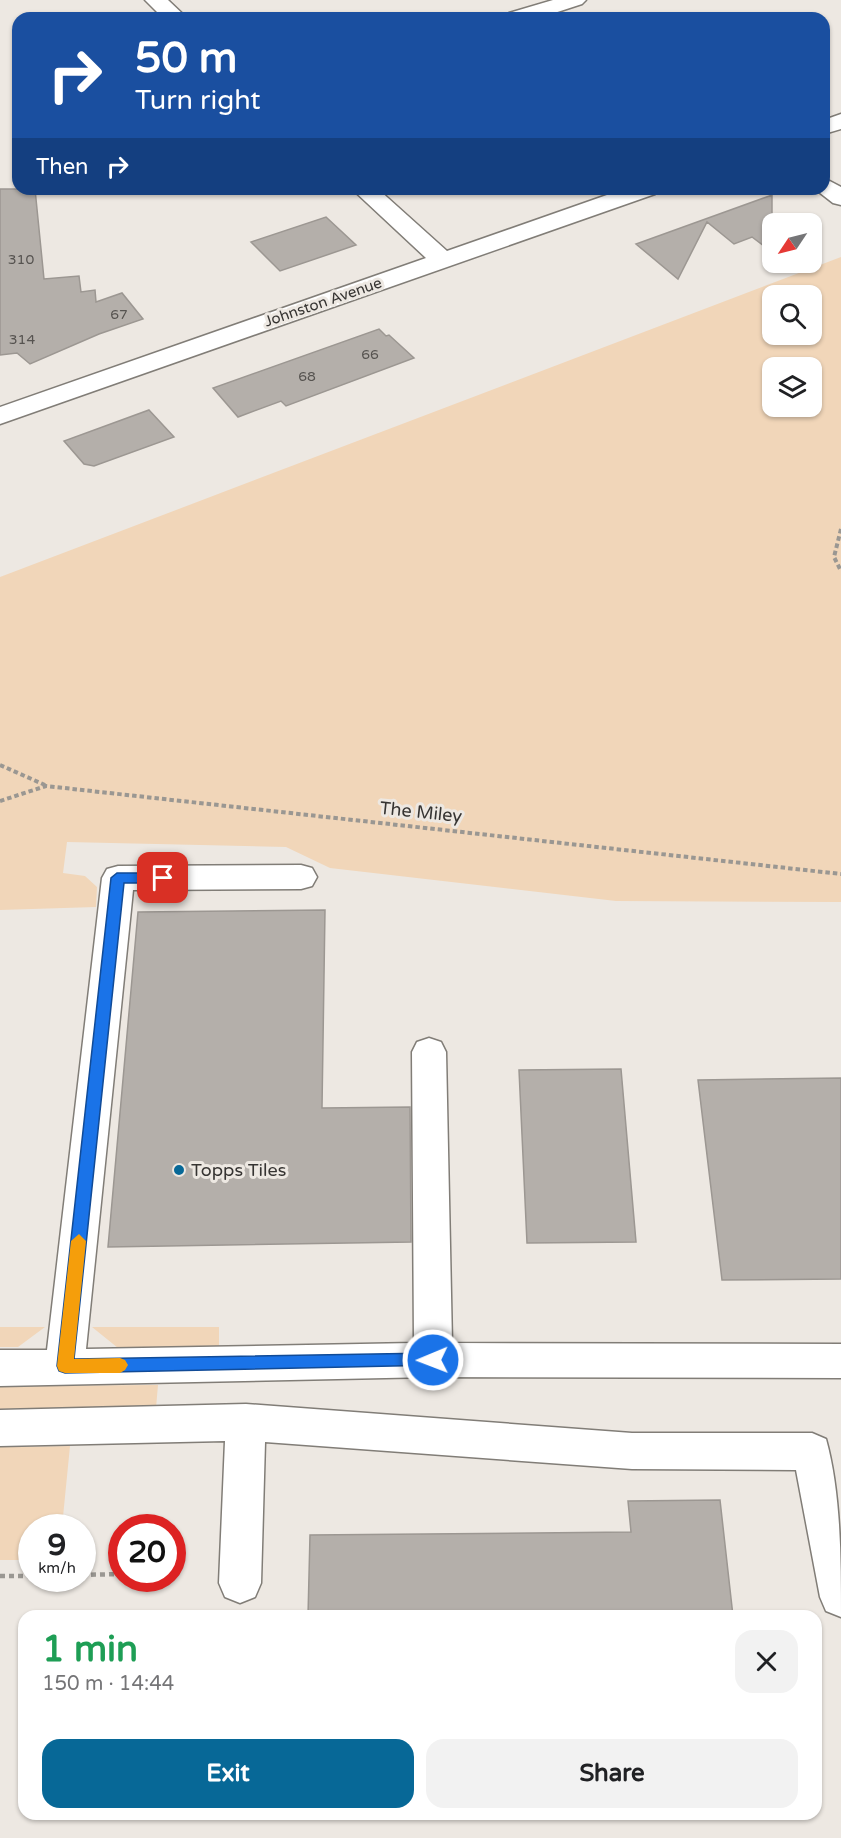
<!DOCTYPE html>
<html lang="en">
<head>
<meta charset="utf-8">
<style>
	:root { --surface:#fff; --page:#f2f2f2; --text:#202124; --muted:#757577; --accent:#076897 }
	body { margin:0; font-family:"Varela Round",sans-serif; background:var(--page); color:var(--text); height:100vh; display:flex; flex-direction:column; font-size:22px; white-space:nowrap }
	* { box-sizing:border-box; margin:0 }
	p { font-size:20px; color:var(--muted) }
	.icon { flex:none; width:33px; height:33px; fill:none; stroke:currentColor; stroke-width:2; stroke-linecap:round; stroke-linejoin:round }
	.map { position:relative; flex:1; overflow:hidden }
	.details { position:absolute; left:18px; top:1610px; width:804px; height:210px; display:flex; flex-direction:column; background:var(--surface); border-radius:18px; box-shadow:0 2px 4px #0004 }
	.details>* { flex:none }
	.guide { position:absolute; left:12px; top:12px; width:818px; height:183px; border-radius:18px; box-shadow:0 2px 4px #0004; background:#1a4fa0; color:#fff; overflow:hidden }
	.needle { width:39px; rotate:235deg }
	.buttons { position:absolute; left:762px; top:213px; display:grid; gap:12px }
	.buttons a { display:grid; place-items:center; width:60px; height:60px; border-radius:12px; background:var(--surface); box-shadow:0 2px 4px #0004; font-size:30px }
	.speed { position:absolute; left:18px; top:1514px; display:flex; gap:12px; font-size:30px; font-weight:700; text-align:center }
	.speed>* { display:grid; place-content:center; width:78px; height:78px; border-radius:50%; background:var(--surface); box-shadow:0 2px 4px #0004; line-height:1 }
	.speed small { font-size:15px; font-weight:400 }
	.speed .limit { border:9px solid #d22; background:#fff; color:#111 }
	.pin { position:absolute; display:grid; place-items:center; width:51px; height:51px; color:#fff; margin:-26px; border-radius:12px; box-shadow:0 3px 9px #0006 }
	.me { position:absolute; width:66px; margin:-33px; rotate:269deg; stroke-linejoin:round; filter:drop-shadow(0 0 4px #0008) }
	.turn { display:flex; align-items:center; gap:21px; height:126px; padding:0 24px; font-size:27px }
	.turn .icon { width:78px; height:78px; stroke-width:2.5 }
	.turn b { display:block; font-size:42px; line-height:51px }
	.then { display:flex; align-items:center; height:57px; padding:0 24px; background:#0003; gap:12px; font-size:22px }
	.round { display:grid; place-items:center; flex:none; width:63px; height:63px; border-radius:18px; background:var(--page) }
	.head { display:flex; align-items:center; justify-content:space-between; height:102px; padding:0 24px }
	h1 { font-size:36px; font-weight:700; line-height:45px; color:#1e9e55 }
	.primary-button { display:flex; gap:12px; margin-top:auto; padding:12px 24px }
	.primary-button a { flex:1; height:69px; border-radius:18px; background:var(--accent); color:#fff; font-size:24px; font-weight:700; line-height:69px; text-align:center }
	.primary-button a+a { background:var(--page); color:var(--text) }
	.map>svg:first-child { display:block }
</style>
</head>
<body>
<div class="map">
<svg width="841" height="1838" viewBox="0 0 841 1838">
	<rect width="100%" height="100%" fill="#ede8e2"/>
	<path fill="#f1d6b9" fill-rule="evenodd" d="M841,257v645l-225,-1 -286,-33 -44,-21 -219,-5 -4,31 22,3 12,11 -1,20 -96,3v-333zM772,296h40v38h-40zM772,368h40v38h-40z
		M0,1327h45l-27,20h-18z
		M92,1327h127v19l-101,2z
		M158,1385l-2,23 -156,1v-23z
		M70,1446l-8,81h-30l-1,33h-31v-113z"/>
	<path fill="#b4afaa" stroke="#9c9792" stroke-width="1.5" d="M0,189h35l9,90 35,-3 2,16 14,-2 1,12 26,-9 21,26 -44,15 -69,30 -13,-11 -17,2z
		M772,195v57l-20,-15 -18,7 -27,-22 -29,57 -42,-35z
		M326,217l30,28 -76,26 -29,-29z
		M379,329l7,7 3,-1 25,23 -128,48 -5,-5 -43,16 -25,-29z
		M149,410l25,27 -80,29 -10,-2 -20,-23z
		M325,910l-3,198 88,-1 1,135 -303,5 30,-335z
		M621,1069l15,173 -109,1 -8,-173z
		M841,1078v201l-119,1 -24,-200z
		M720,1500l13,116h-425l2,-81 321,-3 -3,-31z"/>
	<g fill="none" stroke-linecap="round" stroke-linejoin="round">
		<defs>
			<path id="minor" d="M145,0h23l19,18h-24z
				M553,0h33l-4,4 -43,14h-33l3,-5z
				M841,114v15l-17,5v-14z
				M824,178l17,9v18l-8,-2 -18,-14h9z
				M352,189h26l69,62 177,-62h35l-4,5 -655,230v-17l426,-149z
				M301,865l11,3 5,9 -5,9 -11,3 -168,1 -47,459 328,-6 -2,-291 5,-10 12,-4 12,4 5,10 6,291 389,1v34l-408,-1 -433,9v-36h47l55,-472 5,-9 11,-3z
				M246,1404l386,29h180l14,6c15,54 15,120 15,178l-15,-6 -6,-14 -24,-127 -164,-1 -367,-27 -4,141 -6,14 -15,6 -15,-6 -6,-14 6,-142 -225,5v-36z"/>
		</defs>
		<use href="#minor" stroke="#817d77" stroke-width="3"/>
		<path stroke="#9a9792" stroke-width="4" stroke-dasharray="4.5 3" stroke-linecap="butt" d="M841,529l-7,28 7,14
			M0,765l45,20
			M0,801l46,-15 795,88"/>
		<path stroke="#9a9792" stroke-width="4.5" stroke-dasharray="5 4" stroke-linecap="butt" d="M82,1575l37,-1
			M0,1576h32"/>
		<use href="#minor" fill="#fff" fill-rule="evenodd"/>
	</g>
	<path fill="#1a73e8" stroke="#114b97" stroke-width="1.5" d="M117,873h46l7,5 -7,5h-39l-50,476 359,-6 6,2 2,5 -2,5 -374,8 -6,-2 -2,-5 54,-488z"/>
	<path fill="#f59e0b" d="M79,1234l7,7 -12,118 46,-1 5,2 3,5 -3,5 -5,3h-55l-6,-2 -2,-5 14,-125z"/>
	<circle fill="#076897" stroke="#ede8e2" stroke-width="2" cx="179" cy="1170" r="6"/>
	<g text-anchor="middle" dominant-baseline="central" stroke-width="6" stroke-linejoin="round" paint-order="stroke">
		<g font-size="14" fill="#565350">
			<text x="21" y="259">310</text>
			<text x="119" y="314">67</text>
			<text x="22" y="339">314</text>
			<text x="370" y="354">66</text>
			<text x="307" y="376">68</text>
		</g>
		<g font-size="15" fill="#363432" stroke="#ede8e2">
			<text transform="translate(323 302) rotate(-19)">Johnston Avenue</text>
		</g>
		<g font-size="18" fill="#363432" stroke="#ede8e2">
			<text transform="translate(421 812) rotate(6)">The Miley</text>
		</g>
		<g font-size="18" fill="#363432" stroke="#ede8e2" text-anchor="start">
			<text x="191" y="1170">Topps Tiles</text>
		</g>
	</g>
</svg>
<div class="buttons">
<a><svg class="needle" viewBox="-14 -14 28 28"><path d="M0-13l5 13h-10z" fill="#e53935"/><path d="M0 13l5-13h-10z" fill="#757577"/></svg></a>
<a><svg class="icon" aria-label="search" viewBox="0 0 24 24"><circle cx="10" cy="10" r="6"/><path d="M15 15l6 6"/></svg></a>
<a><svg class="icon" aria-label="layers" viewBox="0 0 24 24"><path d="M12 4l9 5-9 5-9-5zM3 14l9 5 9-5"/></svg></a>
</div>
<div class="speed"><div>9<small>km/h</small></div><div class="limit">20</div></div>
<div class="pin" style="left:163px;top:878px;background:#d93025"><svg class="icon" aria-label="arrive" viewBox="0 0 24 24"><path d="M6 21V4h12l-3 4 3 4H6"/></svg></div>
<svg class="me" style="left:433px;top:1360px" viewBox="-20 -20 40 40"><circle r="17" fill="#1a73e8" stroke="#fff" stroke-width="3"/><path d="M0-11L8 9 0 5-8 9z" fill="#fff"/></svg>
<div class="guide">
<div class="turn"><svg class="icon" aria-label="right" viewBox="0 0 24 24"><path d="M7 20v-9h11M14 6l5 5-5 5"/></svg><div><b>50 m</b>Turn right</div></div>
<div class="then">Then<svg class="icon" aria-label="right" viewBox="0 0 24 24"><path d="M7 20v-9h11M14 6l5 5-5 5"/></svg></div>
</div>
<section class="details">
<div class="head"><div><h1>1 min</h1><p>150 m · 14:44</p></div><a class="round"><svg class="icon" aria-label="close" viewBox="0 0 24 24"><path d="M6 6l12 12M18 6L6 18"/></svg></a></div>
<div class="primary-button"><a>Exit</a><a>Share</a></div>
</section>
</div>
</body>
</html>
